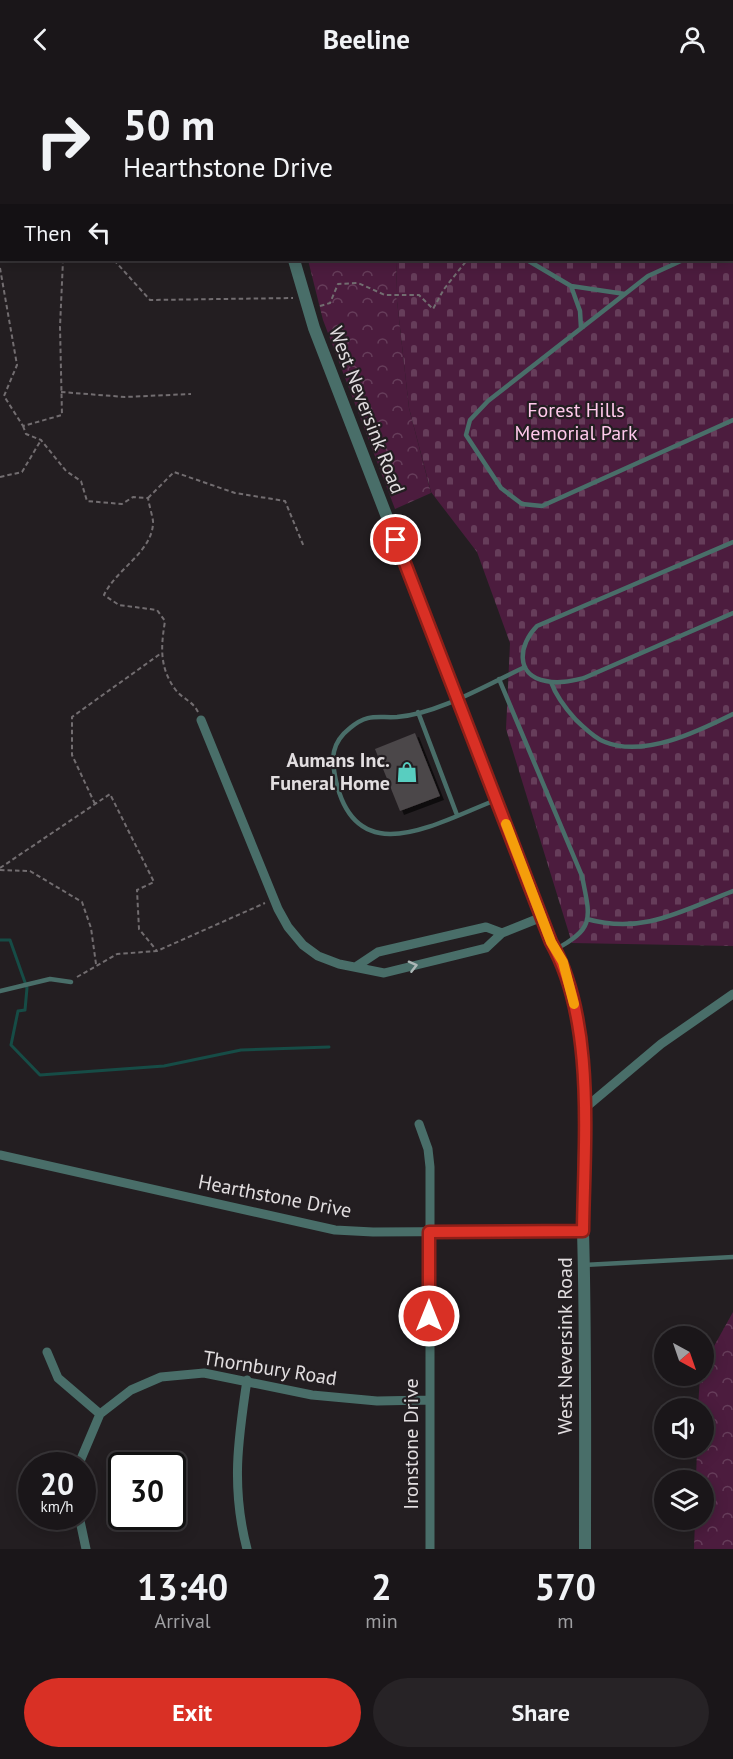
<!DOCTYPE html>
<html lang="en">
<head>
<meta charset="utf-8">
<style>
	:root { --surface:#1a1619; --page:#272326; --text:#f1f3f6; --muted:#9f9fa2; --line:#383538; --accent:#d93025 }
	body { margin:0; font-family:"PT Sans",sans-serif; background:var(--page); color:var(--text); height:100vh; display:flex; flex-direction:column; font-size:22px; white-space:nowrap }
	* { box-sizing:border-box; margin:0 }
	p { font-size:20px; color:var(--muted) }
	.icon { flex:none; width:33px; height:33px; fill:none; stroke:currentColor; stroke-width:2; stroke-linecap:round; stroke-linejoin:round }
	.map { position:relative; height:1471px; overflow:hidden }
	.sheet { display:flex; flex-direction:column; background:var(--surface); flex:1 }
	.sheet>* { flex:none }
	.guide { position:absolute; left:0px; top:0px; width:734px; height:183px; box-shadow:0 3px 15px #0003,0 0 0 2px var(--line); background:#1a1619; color:var(--text); overflow:hidden }
	.needle { width:39px; rotate:140deg }
	.buttons { position:absolute; left:654px; top:1248px; display:grid; gap:12px }
	.buttons a { display:grid; place-items:center; width:60px; height:60px; border-radius:50%; background:var(--surface); box-shadow:0 3px 15px #0003,0 0 0 2px var(--line); font-size:30px }
	.speed { position:absolute; left:18px; top:1374px; display:flex; gap:12px; font-size:30px; font-weight:700; text-align:center }
	.speed>* { display:grid; place-content:center; width:78px; height:78px; border-radius:50%; background:var(--surface); box-shadow:0 3px 15px #0003,0 0 0 2px var(--line); line-height:1 }
	.speed small { font-size:15px; font-weight:400 }
	.speed .limit { border:3px solid #111; border-radius:9px; background:#fff; color:#111 }
	.pin { position:absolute; display:grid; place-items:center; width:51px; height:51px; color:#fff; margin:-26px; border:3px solid #fff; border-radius:50%; box-shadow:0 2px 6px #0007 }
	.me { position:absolute; width:66px; margin:-33px; rotate:0deg; stroke-linejoin:round; filter:drop-shadow(0 0 4px #0008) }
	.turn { display:flex; align-items:center; gap:21px; height:126px; padding:0 24px; font-size:27px }
	.turn .icon { width:78px; height:78px; stroke-width:2.5 }
	.turn b { display:block; font-size:42px; line-height:51px }
	.then { display:flex; align-items:center; height:57px; padding:0 24px; background:#0003; gap:12px; font-size:22px }
	.eta { display:flex; justify-content:space-evenly; align-items:center; height:102px; text-align:center }
	.eta b { font-size:36px; font-weight:700; line-height:42px }
	.button { display:flex; gap:12px; margin-top:auto; padding:12px 24px }
	.button a { flex:1; height:69px; border-radius:36px; background:var(--accent); color:#fff; font-size:24px; font-weight:700; line-height:69px; text-align:center }
	.button a+a { background:var(--page); color:var(--text) }
	header { display:flex; justify-content:space-between; align-items:center; height:78px; padding:0 24px; background:var(--surface); font-size:27px; font-weight:700 }
	.map>svg:first-child { display:block }
</style>
</head>
<body>
<header><svg class="icon" aria-label="back" viewBox="0 0 24 24"><path d="M15 5l-7 7 7 7"/></svg>Beeline<svg class="icon" aria-label="person" viewBox="0 0 24 24"><circle cx="12" cy="8" r="4"/><path d="M4 21q1-7 8-7t8 7"/></svg></header>
<div class="map">
<svg width="733" height="1471" viewBox="0 0 733 1471">
	<defs>
		<pattern id="forest-crowns" width="20" height="18" patternUnits="userSpaceOnUse" patternTransform="scale(1.5)"><rect width="20" height="18" fill="#4c1c3e"/><path d="M2 6a3 3 0 1 1 6 0M12 15a3 3 0 1 1 6 0" fill="none" stroke="#663d5a"/></pattern>
		<pattern id="cemetery-stones" width="16" height="16" patternUnits="userSpaceOnUse" patternTransform="scale(1.5)"><rect width="16" height="16" fill="#4c1c3e"/><path d="M2 7V4a2 2 0 0 1 4 0v3zM10 15v-3a2 2 0 0 1 4 0v3z" fill="#663d5a"/></pattern>
		<filter id="shadow"><feDropShadow dx="4" dy="4" stdDeviation="0" flood-color="#0009"/></filter>
	</defs>
	<rect width="100%" height="100%" fill="#231e21"/>
	<path fill="url(#forest-crowns)" d="M308,182h89l-1,32 13,116 22,85 -36,16 -72,-189z
		M733,1234v237h-39l1,-29h9v-40h-8l1,-32h7v-40h-6l2,-32h4v-12z"/>
	<path fill="url(#cemetery-stones)" d="M473,0h260v868l-161,-3 -66,-214 4,-86 -33,-91 -46,-60 -22,-84 -13,-116 1,-32h335v-180l-261,-1z"/>
	<g fill="none" stroke-linecap="round" stroke-linejoin="round">
		<path stroke="#164c46" stroke-width="3" d="M0,862h10l17,48 -2,22 -7,1 -7,34 29,30 124,-9 77,-16 88,-3"/>
	</g>
	<path fill="#4c4649" filter="url(#shadow)" d="M415,655l25,63 -40,15 -25,-62z"/>
	<g fill="none" stroke-linecap="round" stroke-linejoin="round">
		<path stroke="#726d70" stroke-width="2" stroke-dasharray="4.5 3" stroke-linecap="butt" d="M114,182l36,40 143,-2
			M0,190l17,97 -13,31 19,30 39,-11 -2,-88 3,-67
			M320,228l10,-3 8,-19 20,-1 27,12h34l14,14 11,-20 23,-29
			M61,314l64,5 66,-3
			M23,348l3,8 15,6 25,31 15,10 6,20 35,3 11,-7 15,1c1,7 4,16 5,23 1,30 -37,48 -49,74l15,10 38,5 8,11c-4,25 -6,46 10,68 7,10 17,11 23,23
			M0,399l22,-5 19,-32
			M148,420l26,-26 61,21 50,8 19,46
			M95,726l-23,-49v-38l88,-63
			M0,790l110,-74 44,88 -17,8 2,39 18,22
			M0,792l30,1 52,31 9,26 5,36
			M77,899l40,-23 40,-3 108,-48"/>
		<path stroke="#496e69" stroke-width="4.5" d="M732,31h1
			M732,168l1,-1
			M527,182l44,26 54,8
			M683,182l-35,16 -160,125 -18,19 -4,15 35,53 21,16 20,2 191,-86
			M571,208l9,25 1,17
			M733,464l-196,84c-18,18 -23,49 9,55 13,3 25,0 38,-3l149,-65
			M499,601l83,197c8,41 14,52 -26,73
			M551,604c5,14 15,27 25,38 9,8 18,18 29,22 39,16 94,-11 128,-28
			M418,634l39,103
			M496,722c-58,22 -139,73 -160,-19 -5,-23 -5,-38 14,-53 18,-15 27,-10 47,-11 41,-3 91,-33 128,-50
			M587,841c56,16 96,-9 146,-28
			M0,913l50,-12 21,3
			M584,1187l149,-8"/>
		<path stroke="#496e69" stroke-width="9" d="M201,642l77,189 10,18 15,18 15,11 21,8 45,9 102,-25 16,-15 -16,-6 -108,25 -21,14
			M502,855l40,-16
			M585,1030l76,-64 72,-50
			M419,1046l9,25 2,18v382
			M0,1077l335,75 38,2 210,-1
			M47,1274l11,26 42,36
			M78,1388l22,-52 31,-24 30,-13 43,-4 108,22 65,6 52,-1
			M79,1438l7,33
			M247,1471c-16,-61 -9,-109 0,-169"/>
		<path stroke="#496e69" stroke-width="12" d="M278,0v2
			M294,182l20,68 237,614c47,80 30,199 32,289 3,106 2,212 2,318"/>
	</g>
	<defs><path id="oneway-chevron" d="M-2-3.5L2.5 0L-2 3.5" fill="none" stroke-width="1.6" stroke-linecap="round" stroke-linejoin="round" transform="scale(1.5)"/></defs>
	<use stroke="#acb7b6" href="#oneway-chevron" transform="translate(413 888) rotate(-14)"/>
	<g fill="none" stroke-linecap="round" stroke-linejoin="round">
		<defs>
			<path id="route" d="M396,462l155,402c45,79 33,200 32,289l-154,1v84"/>
		</defs>
		<use href="#route" stroke="#8d1f18" stroke-width="15"/>
		<use href="#route" stroke="#d93025" stroke-width="10"/>
		<path stroke="#f59e0b" stroke-width="10" d="M506,746l45,118 12,20 11,42"/>
	</g>
	<defs>
		<symbol id="shop-bare" viewBox="-9 -9 18 18"><path d="M-5-2.5h2.3a2.7 3.5 0 0 1 5.4 0H5L5.5 6h-11ZM-1.5-2.5h3a1.5 2.3 0 0 0-3 0Z" fill="#58cec0" stroke="#231e21" stroke-width="2.5" paint-order="stroke"/></symbol>
	</defs>
	<g fill-rule="evenodd">
		<use href="#shop-bare" x="392" y="679" width="30" height="30"/>
	</g>
	<g text-anchor="middle" dominant-baseline="central" stroke-width="4.5" stroke-linejoin="round" paint-order="stroke">
		<g font-size="20" fill="#e2dee0" stroke="#231e21">
			<text transform="translate(367 332) rotate(69)">West Neversink Road</text>
			<text transform="translate(275 1118) rotate(11)">Hearthstone Drive</text>
			<text transform="translate(565 1268) rotate(-90)">West Neversink Road</text>
			<text transform="translate(270 1290) rotate(9)">Thornbury Road</text>
			<text transform="translate(411 1366) rotate(-90)">Ironstone Drive</text>
		</g>
		<g font-size="20" fill="#ffc9eb" stroke="#231e21">
			<text x="576" y="332">Forest Hills<tspan x="576" dy="23">Memorial Park</tspan></text>
		</g>
		<g font-size="20" font-weight="bold" fill="#e2dee0" stroke="#231e21" text-anchor="end">
			<text x="390" y="682">Aumans Inc.<tspan x="390" dy="23">Funeral Home</tspan></text>
		</g>
	</g>
</svg>
<div class="buttons">
<a><svg class="needle" viewBox="-14 -14 28 28"><path d="M0-13l5 13h-10z" fill="#e53935"/><path d="M0 13l5-13h-10z" fill="#9f9fa2"/></svg></a>
<a><svg class="icon" aria-label="sound" viewBox="0 0 24 24"><path d="M4 9h4l5-4v14l-5-4H4zM17 9q2 3 0 6"/></svg></a>
<a><svg class="icon" aria-label="layers" viewBox="0 0 24 24"><path d="M12 4l9 5-9 5-9-5zM3 14l9 5 9-5"/></svg></a>
</div>
<div class="speed"><div>20<small>km/h</small></div><div class="limit">30</div></div>
<div class="pin" style="left:396px;top:462px;background:#d93025"><svg class="icon" aria-label="arrive" viewBox="0 0 24 24"><path d="M6 21V4h12l-3 4 3 4H6"/></svg></div>
<svg class="me" style="left:429px;top:1238px" viewBox="-20 -20 40 40"><circle r="17" fill="#d93025" stroke="#fff" stroke-width="3"/><path d="M0-11L8 9 0 5-8 9z" fill="#fff"/></svg>
<div class="guide">
<div class="turn"><svg class="icon" aria-label="right" viewBox="0 0 24 24"><path d="M7 20v-9h11M14 6l5 5-5 5"/></svg><div><b>50 m</b>Hearthstone Drive</div></div>
<div class="then">Then<svg class="icon" aria-label="left" viewBox="0 0 24 24"><path d="M17 20v-9H6M10 6l-5 5 5 5"/></svg></div>
</div>
</div>
<section class="sheet">
<div class="eta">
<div><b>13:40</b><p>Arrival</p></div>
<div><b>2</b><p>min</p></div>
<div><b>570</b><p>m</p></div>
</div>
<div class="button"><a>Exit</a><a>Share</a></div>
</section>
</body>
</html>
